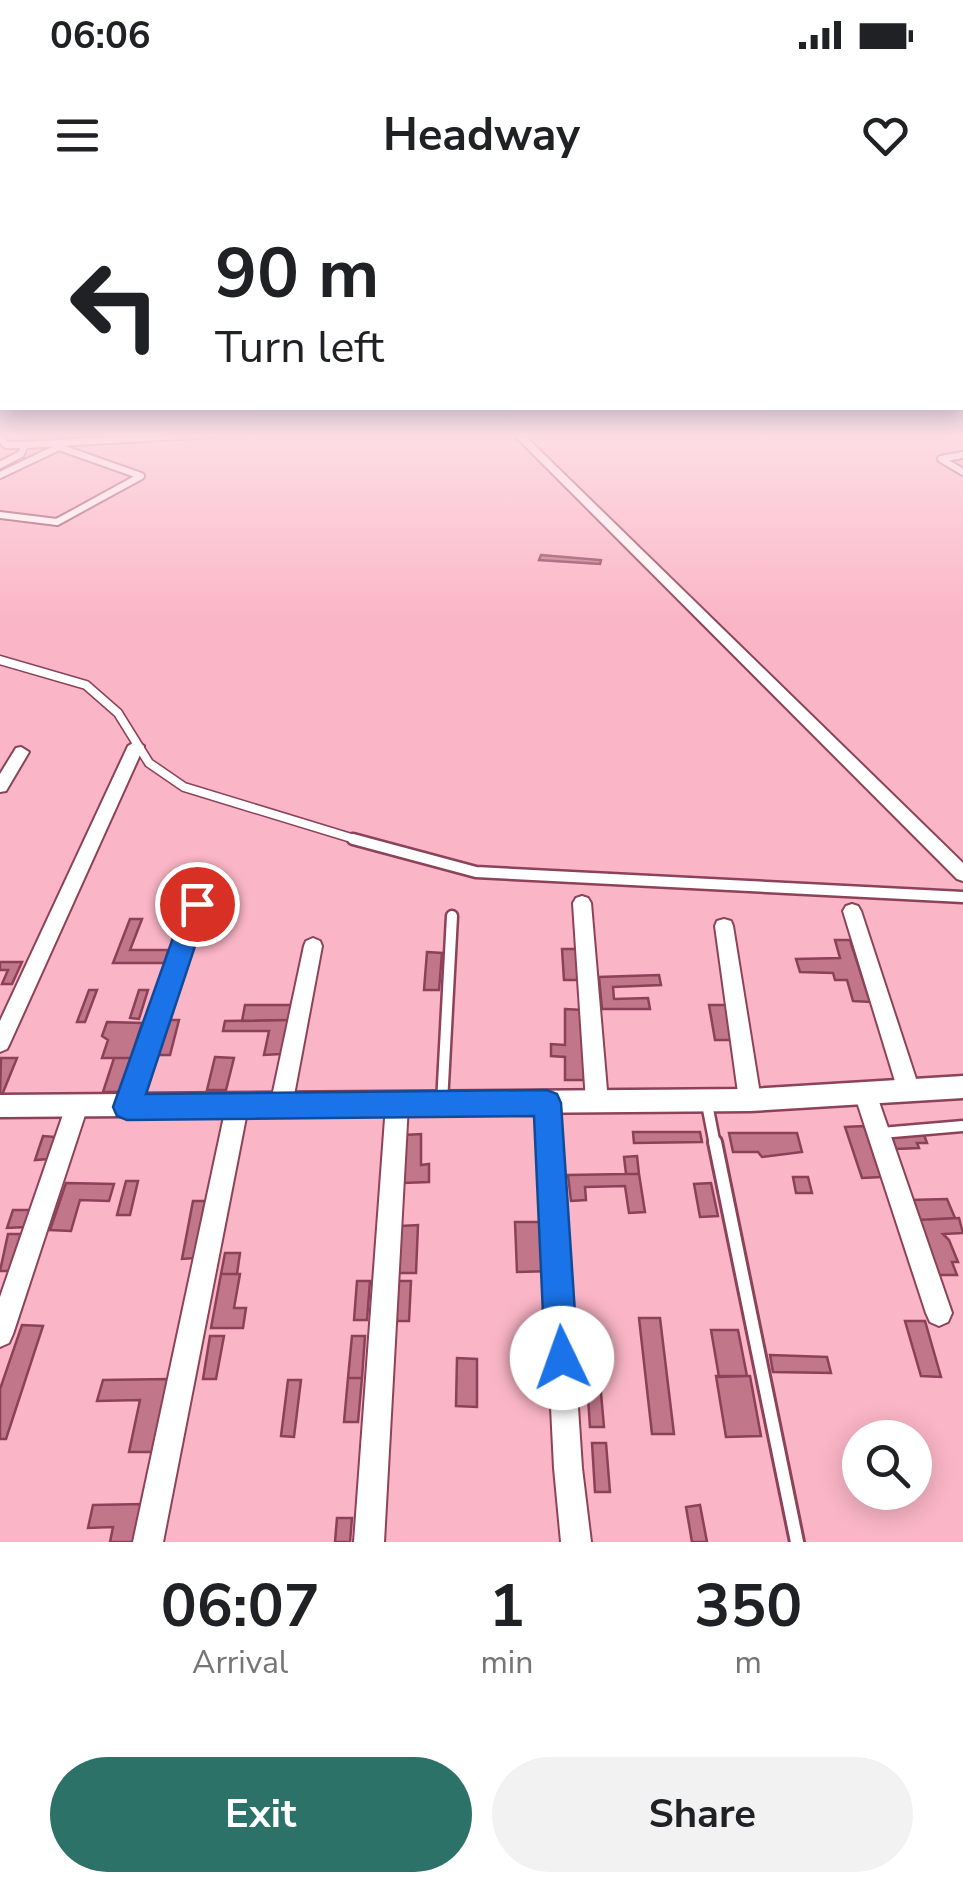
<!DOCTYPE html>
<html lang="en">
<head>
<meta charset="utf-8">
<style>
	:root { --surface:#fff; --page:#f2f2f2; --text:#202124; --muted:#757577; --accent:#2c7268 }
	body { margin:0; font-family:"Nunito Sans",sans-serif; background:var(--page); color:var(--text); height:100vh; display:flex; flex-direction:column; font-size:38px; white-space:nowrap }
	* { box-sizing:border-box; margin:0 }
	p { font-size:32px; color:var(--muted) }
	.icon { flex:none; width:55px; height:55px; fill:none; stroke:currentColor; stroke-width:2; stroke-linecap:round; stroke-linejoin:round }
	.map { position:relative; height:1342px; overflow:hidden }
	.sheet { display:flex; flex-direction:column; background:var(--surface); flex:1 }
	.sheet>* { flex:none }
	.banner { position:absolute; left:0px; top:0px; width:965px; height:210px; box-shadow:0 5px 25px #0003; background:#fff; color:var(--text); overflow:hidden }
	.buttons { position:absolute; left:842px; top:1220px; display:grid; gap:20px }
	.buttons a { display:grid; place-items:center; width:90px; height:90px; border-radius:50%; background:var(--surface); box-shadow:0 5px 25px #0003; font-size:50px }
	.pin { position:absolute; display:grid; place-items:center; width:85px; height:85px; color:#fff; margin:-42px; border:5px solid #fff; border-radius:50%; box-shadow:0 2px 10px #0007 }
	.me { position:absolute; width:110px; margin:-55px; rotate:357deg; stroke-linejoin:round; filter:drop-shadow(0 0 8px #0008) }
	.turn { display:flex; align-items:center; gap:35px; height:210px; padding:0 50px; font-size:45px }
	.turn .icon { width:130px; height:130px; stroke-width:2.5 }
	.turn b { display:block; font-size:70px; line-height:85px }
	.eta { display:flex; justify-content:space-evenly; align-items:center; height:170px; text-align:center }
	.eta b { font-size:60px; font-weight:700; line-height:70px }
	.cta { display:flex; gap:20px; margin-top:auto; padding:20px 50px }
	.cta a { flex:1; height:115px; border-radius:60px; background:var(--accent); color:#fff; font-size:40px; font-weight:700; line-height:115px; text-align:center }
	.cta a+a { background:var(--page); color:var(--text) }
	.status { display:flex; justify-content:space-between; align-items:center; height:70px; padding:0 50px; background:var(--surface); direction:ltr }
	.status svg { height:28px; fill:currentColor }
	header { display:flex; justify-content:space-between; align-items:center; height:130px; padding:0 50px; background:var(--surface); font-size:45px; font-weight:700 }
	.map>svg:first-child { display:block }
</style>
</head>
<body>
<div class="status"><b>06:06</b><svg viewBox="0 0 49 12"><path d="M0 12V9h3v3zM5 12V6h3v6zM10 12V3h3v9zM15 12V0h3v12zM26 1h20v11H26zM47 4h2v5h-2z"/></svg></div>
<header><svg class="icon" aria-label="menu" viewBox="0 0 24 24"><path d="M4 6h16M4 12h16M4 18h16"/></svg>Headway<svg class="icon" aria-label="heart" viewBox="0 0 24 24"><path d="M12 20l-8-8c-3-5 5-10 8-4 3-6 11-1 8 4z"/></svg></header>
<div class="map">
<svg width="963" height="1342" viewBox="0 0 963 1342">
	<rect width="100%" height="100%" fill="#fab5c6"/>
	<path fill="#c1768a" stroke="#8b4158" stroke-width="2.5" d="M541,355l60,5 -1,4 -61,-4z
		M130,719h12l-12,31h38l-3,13h-52z
		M835,740h15l20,62 -17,-1 -6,-21h-12l-2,-7 -33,-1 -4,-13 44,-1z
		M562,749h17l2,31h-17z
		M427,752l15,1 -3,37h-15z
		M0,762h22l-10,22h-10l6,-14h-8z
		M659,775l2,10 -48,2 1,12 34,-1 2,11h-48l-3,-32z
		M89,790h8l-12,32h-8z
		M139,790h9l-9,29 -9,-1z
		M245,805h46l-2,15 -47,1z
		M709,805h17l7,35h-18z
		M565,809l17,1 2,70h-19v-23l-14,-1v-12l14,1z
		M164,820h15l-9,35h-15z
		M289,820l-8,34 -17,1 5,-24h-46l2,-10z
		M107,822l35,1 -11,35h-29l6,-18 -6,-4z
		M215,857l19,1 -8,32h-19z
		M1,858h16l-15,37 -2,-1z
		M114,858h17l-11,34h-17z
		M864,926l17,51 -19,1 -17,-51z
		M633,932h67l2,10 -68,1z
		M923,932l4,11h-10l2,5 -23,1 -5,-15z
		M729,933h68l5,19 -40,5 -4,-5h-25z
		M421,934v31l8,-1v18l-26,1 1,-48z
		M43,936l13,1 -8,22 -13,1z
		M637,956l2,18h-13l-2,-17z
		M626,974h13l6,38 -16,1 -4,-27 -40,1 1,13 -15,1 -3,-26z
		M793,977h15l4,16h-16z
		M126,981h12l-8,34h-13z
		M66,983l48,1 -5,17 -29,-1 -9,31 -21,-1z
		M711,983l7,33 -18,1 -6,-33z
		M947,999l8,19 -38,2 -7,-20z
		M193,1001h12l-10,57 -13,1z
		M13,1010h19l-5,17 -20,1z
		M959,1018l4,15 -20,1 6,6 9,22h-6l5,13h-20l-20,-55z
		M515,1022h35l4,49 -37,1z
		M418,1025l-2,48h-18l3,-47z
		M8,1034h13l-12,37h-9z
		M225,1053h15l-3,21h-16z
		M221,1074h19l-6,34h12l-3,20h-32z
		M357,1081h13l-3,39h-13z
		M398,1081h13l-2,40h-13z
		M639,1118h21l14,116h-22z
		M905,1121h20l16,56 -20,-1z
		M22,1125l21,1 -37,113h-6v-50z
		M535,1127h16l1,36 -16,-1z
		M711,1130h27l9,46 -28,1z
		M210,1136h14l-8,43h-13z
		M352,1136h13l-3,42h-14z
		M770,1155l57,2 4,16 -58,-1z
		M457,1158l20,1v48l-21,-1z
		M716,1176h34l11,60 -35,1z
		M348,1178h14l-4,44h-14z
		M168,1179l-14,73h-25l11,-52 -43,1 6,-21z
		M288,1180h13l-7,57 -13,-1z
		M587,1182h13l4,45h-14z
		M592,1243h14l4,49h-15z
		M143,1304l-9,38h-24l3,-15 -25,1 5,-23z
		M700,1305l7,37h-15l-6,-35z
		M337,1318h15l-2,24h-15z"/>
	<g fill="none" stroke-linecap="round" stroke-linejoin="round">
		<defs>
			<path id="service-far3" d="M0,238l6,7h19l189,-11
				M963,255l-22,4 22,13
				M0,265l21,-11 4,-9
				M0,275l61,-29
				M0,315l57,7 84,-46 -82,-29"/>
			<path id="service-far2" d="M0,460l86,25 32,28 31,50 35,24 177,54"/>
			<path id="service-far1" d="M353,639l123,33 487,25
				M442,903l10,-187
				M707,904l8,41
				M881,933l82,-7"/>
			<path id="service" d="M715,942l82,400"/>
			<path id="minor" d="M513,234h10l440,429v18l-6,-2z
				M136,541l8,5 -134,297 -3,6 -7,3v-31l128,-275z
				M21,547l8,5 -23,39 -6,1v-18l16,-26z
				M582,696l6,2 3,5 17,199 -3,7 -8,3 -8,-3 -3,-7 -13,-199 3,-5z
				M197,697l6,2 3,5 -68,203 -3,7 -8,3 -8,-3 -3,-7 72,-203 3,-5z
				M852,704l6,2 3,5 59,180 -3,7 -8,3 -8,-3 -3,-7 -55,-180 3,-5z
				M724,719l7,2 2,5 28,174 -3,7 -8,3 -8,-3 -3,-7 -24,-174 2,-5z
				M313,738l7,3 2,5 -30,160 -3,7 -8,3 -8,-3 -3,-7 34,-160 2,-5z
				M865,883l8,3 3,7 76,220 -4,9 -9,4 -9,-4 -4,-9 -72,-220 3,-7z
				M547,893l8,3 3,7 24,365 9,74h-30l-7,-74 -18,-365 3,-7z
				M397,895l8,3 3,7 -24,437h-30l32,-437 3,-7z
				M77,896l8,3 3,7 -75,228 -4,9 -9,4v-50l66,-191 3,-7z
				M237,897l8,3 3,7 -85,435h-30l93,-435 3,-7z"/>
			<path id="tertiary" d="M963,876v22l-213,13 -750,6v-22l750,-6z"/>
		</defs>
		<use href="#service-far3" stroke="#8c4259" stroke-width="10"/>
		<use href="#service-far2" stroke="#8c4259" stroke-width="11"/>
		<use href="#service-far1" stroke="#8c4259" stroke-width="15"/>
		<use href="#service" stroke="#8c4259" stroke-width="18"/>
		<use href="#minor" stroke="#8c4259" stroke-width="4"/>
		<use href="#tertiary" stroke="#8c4259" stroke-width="5"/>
		<use href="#service-far3" stroke="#fff" stroke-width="6"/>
		<use href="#service-far2" stroke="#fff" stroke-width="8"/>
		<use href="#service-far1" stroke="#fff" stroke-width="10"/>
		<use href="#service" stroke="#fff" stroke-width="12"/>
		<use href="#minor" fill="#fff" fill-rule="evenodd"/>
		<use href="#tertiary" fill="#fff" fill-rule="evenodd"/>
	</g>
	<linearGradient id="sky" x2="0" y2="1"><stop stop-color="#70abdd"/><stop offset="0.56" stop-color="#fddee5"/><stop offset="1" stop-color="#fddee5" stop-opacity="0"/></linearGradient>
	<rect width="963" height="421" fill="url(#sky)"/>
	<path fill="#1a73e8" stroke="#114b97" stroke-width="2.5" d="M197,694l12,10 -63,190 401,-4 10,4 4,9 17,255 -5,12 -11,5 -12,-5 -5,-12 -11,-242 -407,4 -10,-4 -4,-9 72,-203z"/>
</svg>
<div class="buttons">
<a><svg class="icon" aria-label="search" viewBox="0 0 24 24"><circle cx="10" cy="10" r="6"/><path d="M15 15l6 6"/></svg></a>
</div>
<div class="pin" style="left:197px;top:704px;background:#d93025"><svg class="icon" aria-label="arrive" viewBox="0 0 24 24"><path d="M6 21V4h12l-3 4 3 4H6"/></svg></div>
<svg class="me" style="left:562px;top:1158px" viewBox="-20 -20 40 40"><circle r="19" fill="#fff"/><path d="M0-13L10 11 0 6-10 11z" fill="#1a73e8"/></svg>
<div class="banner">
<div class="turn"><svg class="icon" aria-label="left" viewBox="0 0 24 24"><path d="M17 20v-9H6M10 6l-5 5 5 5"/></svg><div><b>90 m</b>Turn left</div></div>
</div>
</div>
<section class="sheet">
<div class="eta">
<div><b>06:07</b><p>Arrival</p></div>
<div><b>1</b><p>min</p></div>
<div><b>350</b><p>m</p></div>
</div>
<div class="cta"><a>Exit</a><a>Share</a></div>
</section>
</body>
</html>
